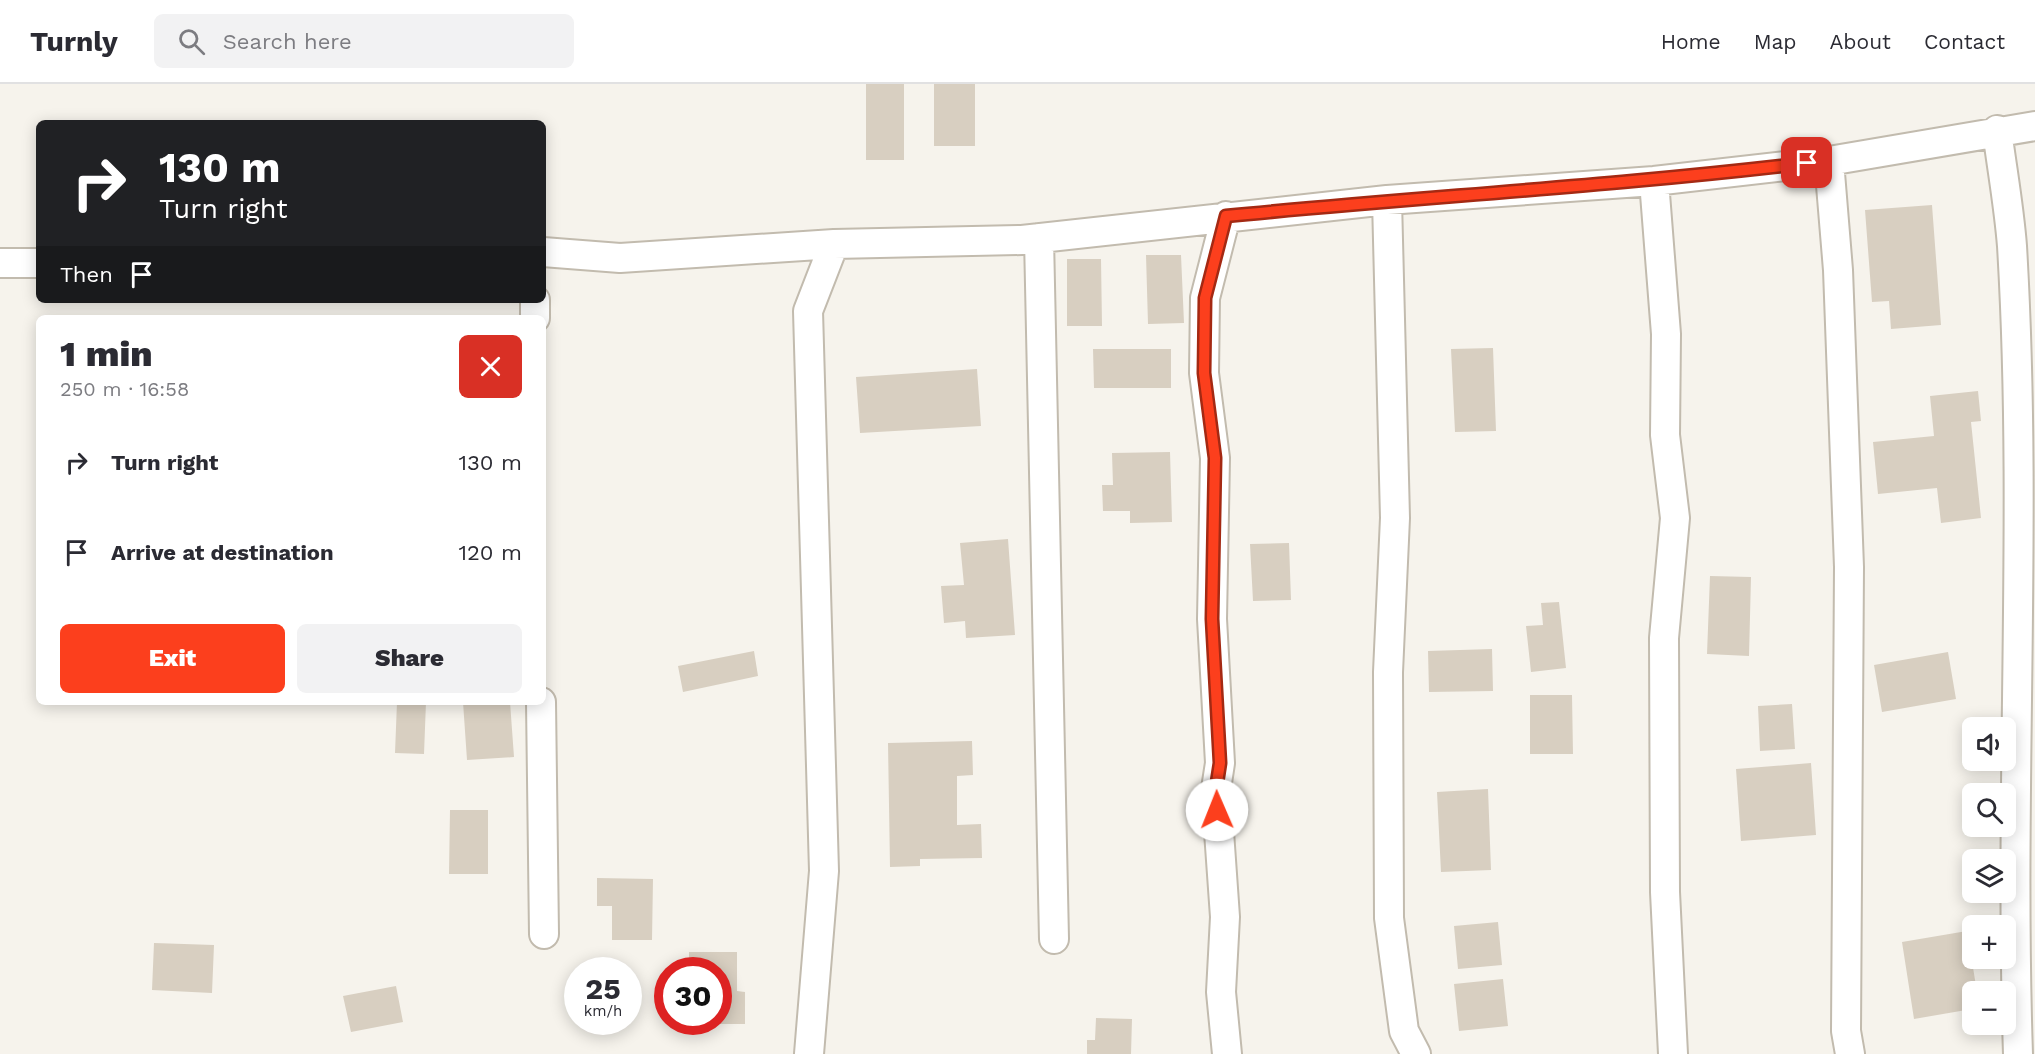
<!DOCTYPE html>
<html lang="en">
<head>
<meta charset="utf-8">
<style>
	:root { --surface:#fff; --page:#f2f2f3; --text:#2b2b33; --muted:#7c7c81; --line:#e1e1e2; --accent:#fc3f1d }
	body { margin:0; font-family:"Work Sans",sans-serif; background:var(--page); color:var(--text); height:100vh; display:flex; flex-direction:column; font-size:22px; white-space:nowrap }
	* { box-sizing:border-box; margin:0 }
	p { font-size:20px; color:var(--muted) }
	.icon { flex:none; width:33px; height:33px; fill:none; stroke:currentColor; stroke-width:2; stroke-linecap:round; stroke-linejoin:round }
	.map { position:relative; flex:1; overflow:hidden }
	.panel { position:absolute; left:36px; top:231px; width:510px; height:390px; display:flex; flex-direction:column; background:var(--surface); border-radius:9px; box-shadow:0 3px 15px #0003 }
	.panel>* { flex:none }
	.top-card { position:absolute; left:36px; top:36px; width:510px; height:183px; border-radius:9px; box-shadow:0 3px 15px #0003; background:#202124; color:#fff; overflow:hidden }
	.tools { position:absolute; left:1962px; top:633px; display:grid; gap:12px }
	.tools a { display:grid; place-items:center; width:54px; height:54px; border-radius:9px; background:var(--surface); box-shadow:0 3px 15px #0003; font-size:30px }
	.speed { position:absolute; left:564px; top:873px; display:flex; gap:12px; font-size:30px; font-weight:700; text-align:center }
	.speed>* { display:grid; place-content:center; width:78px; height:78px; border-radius:50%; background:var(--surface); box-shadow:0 3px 15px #0003; line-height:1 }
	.speed small { font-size:15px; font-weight:400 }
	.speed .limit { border:9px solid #d22; background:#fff; color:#111 }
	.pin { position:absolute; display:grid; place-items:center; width:51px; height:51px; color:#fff; margin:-26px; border-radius:12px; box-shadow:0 3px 9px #0006 }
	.me { position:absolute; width:66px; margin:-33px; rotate:359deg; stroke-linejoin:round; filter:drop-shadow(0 0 4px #0008) }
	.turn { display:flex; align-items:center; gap:21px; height:126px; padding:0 24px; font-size:27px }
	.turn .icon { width:78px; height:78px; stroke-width:2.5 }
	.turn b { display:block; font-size:42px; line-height:51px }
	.then { display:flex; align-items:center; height:57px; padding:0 24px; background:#0003; gap:12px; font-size:22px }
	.round { display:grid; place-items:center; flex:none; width:63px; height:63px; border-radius:9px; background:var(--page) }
	.head { display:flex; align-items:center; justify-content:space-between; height:102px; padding:0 24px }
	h1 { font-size:36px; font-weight:800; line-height:45px }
	.primary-button { display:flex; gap:12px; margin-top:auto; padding:12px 24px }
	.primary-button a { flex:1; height:69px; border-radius:9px; background:var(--accent); color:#fff; font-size:24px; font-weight:800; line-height:69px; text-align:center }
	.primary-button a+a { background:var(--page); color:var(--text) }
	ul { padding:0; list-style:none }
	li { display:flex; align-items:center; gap:18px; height:90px; padding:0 24px }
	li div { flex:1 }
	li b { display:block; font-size:22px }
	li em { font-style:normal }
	header { display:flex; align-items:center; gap:36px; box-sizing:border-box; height:84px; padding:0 30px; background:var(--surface); border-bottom:2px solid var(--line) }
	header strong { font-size:28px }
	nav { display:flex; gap:33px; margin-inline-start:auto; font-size:21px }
	.search { width:420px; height:54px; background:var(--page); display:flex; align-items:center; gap:15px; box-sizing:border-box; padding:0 21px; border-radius:9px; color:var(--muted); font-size:22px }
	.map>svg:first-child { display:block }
</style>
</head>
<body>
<header>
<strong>Turnly</strong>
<div class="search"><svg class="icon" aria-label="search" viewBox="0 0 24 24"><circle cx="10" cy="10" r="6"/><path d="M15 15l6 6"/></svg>Search here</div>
<nav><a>Home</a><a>Map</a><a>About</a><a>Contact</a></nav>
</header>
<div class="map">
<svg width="2035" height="970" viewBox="0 0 2035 970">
	<rect width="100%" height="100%" fill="#f6f3ec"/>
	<path fill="#d8cfc1" d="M866,0h38v76h-38z
		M934,0h41v62h-41z
		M1932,121l9,120 -50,4 -2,-28 -17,1 -7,-92z
		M1146,171h35l3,68 -36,1z
		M1067,175h34l1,67h-35z
		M1493,264l3,83 -41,1 -4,-83z
		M1093,265h78v39h-77z
		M977,285l4,57 -121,7 -4,-56z
		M1978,307l3,30 -10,1 10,96 -40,5 -4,-35 -59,6 -5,-52 61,-6 -4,-40z
		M1170,368l2,70 -42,1v-12h-27l-1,-26h11l-1,-32z
		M1008,455l7,96 -49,3 -1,-17 -21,2 -3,-37 23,-1 -4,-42z
		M1289,459l2,57 -38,1 -3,-57z
		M1710,492l41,1 -2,79 -42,-2z
		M1559,518l7,66 -35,4 -5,-46 17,-1 -2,-22z
		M1492,565l1,42 -64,1 -1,-41z
		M754,567l4,25 -75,16 -5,-26z
		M1948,568l8,47 -74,13 -8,-47z
		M1530,611h42l1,59h-43z
		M397,618h29l-2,52 -29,-1z
		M463,618h47l4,55 -47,3z
		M1792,620l3,45 -35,2 -2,-45z
		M972,657l1,34 -16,1v49l24,-1 1,34 -62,1v7l-30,1 -2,-124z
		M1811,679l5,72 -75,6 -5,-72z
		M1488,705l3,81 -50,2 -4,-80z
		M450,726h38v64h-39z
		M597,794l56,1 -1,61h-40v-34h-15z
		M1498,838l4,43 -44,4 -4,-43z
		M1967,847l10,61h-5v17l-58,10 -12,-77z
		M154,859l60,2 -2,48 -60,-3z
		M689,868h48v39l8,1v32h-48l21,-2v-52h-29z
		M1503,895l5,47 -49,5 -5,-47z
		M396,902l7,36 -52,10 -8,-36z
		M1096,934l36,1 -1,35h-44v-14h8z"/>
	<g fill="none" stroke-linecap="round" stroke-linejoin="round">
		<defs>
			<path id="street" d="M1997,46c5,39 12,77 15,116 16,269 -3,539 6,808
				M1829,77l9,109 11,297 -3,464 4,23
				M1654,97l12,153 -1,101 10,83 -11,120 1,254 8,162
				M1387,116l8,318 -7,154 1,246 15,113 12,23
				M1226,132l-21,82 -1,75 11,85 -3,161 8,144 -4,26 9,128 -4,75 6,62
				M1039,154l15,701
				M543,168l77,6 214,-14 188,-4 365,-40 267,-19 175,-20 206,-35
				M0,179h39
				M535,216v18
				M541,618l3,232
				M809,970l15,-183 -16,-560 26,-67"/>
		</defs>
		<use href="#street" stroke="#c2bbae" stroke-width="32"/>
		<use href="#street" stroke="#fff" stroke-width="28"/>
	</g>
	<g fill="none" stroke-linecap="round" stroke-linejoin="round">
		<defs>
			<path id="route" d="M1217,726l-1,-21 4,-26 -8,-144 3,-161 -11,-85 1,-75 21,-82c194,-19 388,-30 581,-53"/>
		</defs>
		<use href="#route" stroke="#a42913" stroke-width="15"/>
		<use href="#route" stroke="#fc3f1d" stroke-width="10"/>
	</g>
</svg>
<div class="tools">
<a><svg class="icon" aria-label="sound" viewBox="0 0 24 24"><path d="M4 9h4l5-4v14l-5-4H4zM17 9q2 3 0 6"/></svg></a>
<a><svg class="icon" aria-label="search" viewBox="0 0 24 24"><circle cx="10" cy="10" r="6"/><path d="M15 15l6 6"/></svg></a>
<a><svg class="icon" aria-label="layers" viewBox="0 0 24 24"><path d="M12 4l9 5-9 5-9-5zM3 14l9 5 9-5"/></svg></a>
<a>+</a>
<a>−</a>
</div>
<div class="speed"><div>25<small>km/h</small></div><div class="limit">30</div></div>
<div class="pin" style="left:1807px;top:79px;background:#d93025"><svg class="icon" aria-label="arrive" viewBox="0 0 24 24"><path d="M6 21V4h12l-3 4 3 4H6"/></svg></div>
<svg class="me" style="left:1217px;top:726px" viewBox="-20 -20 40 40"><circle r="19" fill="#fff"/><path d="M0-13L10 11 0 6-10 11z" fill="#fc3f1d"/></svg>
<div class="top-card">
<div class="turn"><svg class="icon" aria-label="right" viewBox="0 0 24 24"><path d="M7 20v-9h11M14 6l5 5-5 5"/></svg><div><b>130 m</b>Turn right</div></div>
<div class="then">Then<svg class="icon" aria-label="arrive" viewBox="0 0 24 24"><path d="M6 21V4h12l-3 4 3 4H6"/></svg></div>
</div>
<section class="panel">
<div class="head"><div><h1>1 min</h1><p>250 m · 16:58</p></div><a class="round" style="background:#d93025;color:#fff"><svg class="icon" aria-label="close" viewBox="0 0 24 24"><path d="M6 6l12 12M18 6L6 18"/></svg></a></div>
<ul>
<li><svg class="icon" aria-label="right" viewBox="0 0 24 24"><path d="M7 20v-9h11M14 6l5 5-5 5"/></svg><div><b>Turn right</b></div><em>130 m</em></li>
<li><svg class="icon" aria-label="arrive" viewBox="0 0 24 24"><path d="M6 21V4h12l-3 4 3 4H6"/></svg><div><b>Arrive at destination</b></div><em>120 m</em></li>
</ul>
<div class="primary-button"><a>Exit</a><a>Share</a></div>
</section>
</div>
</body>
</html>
